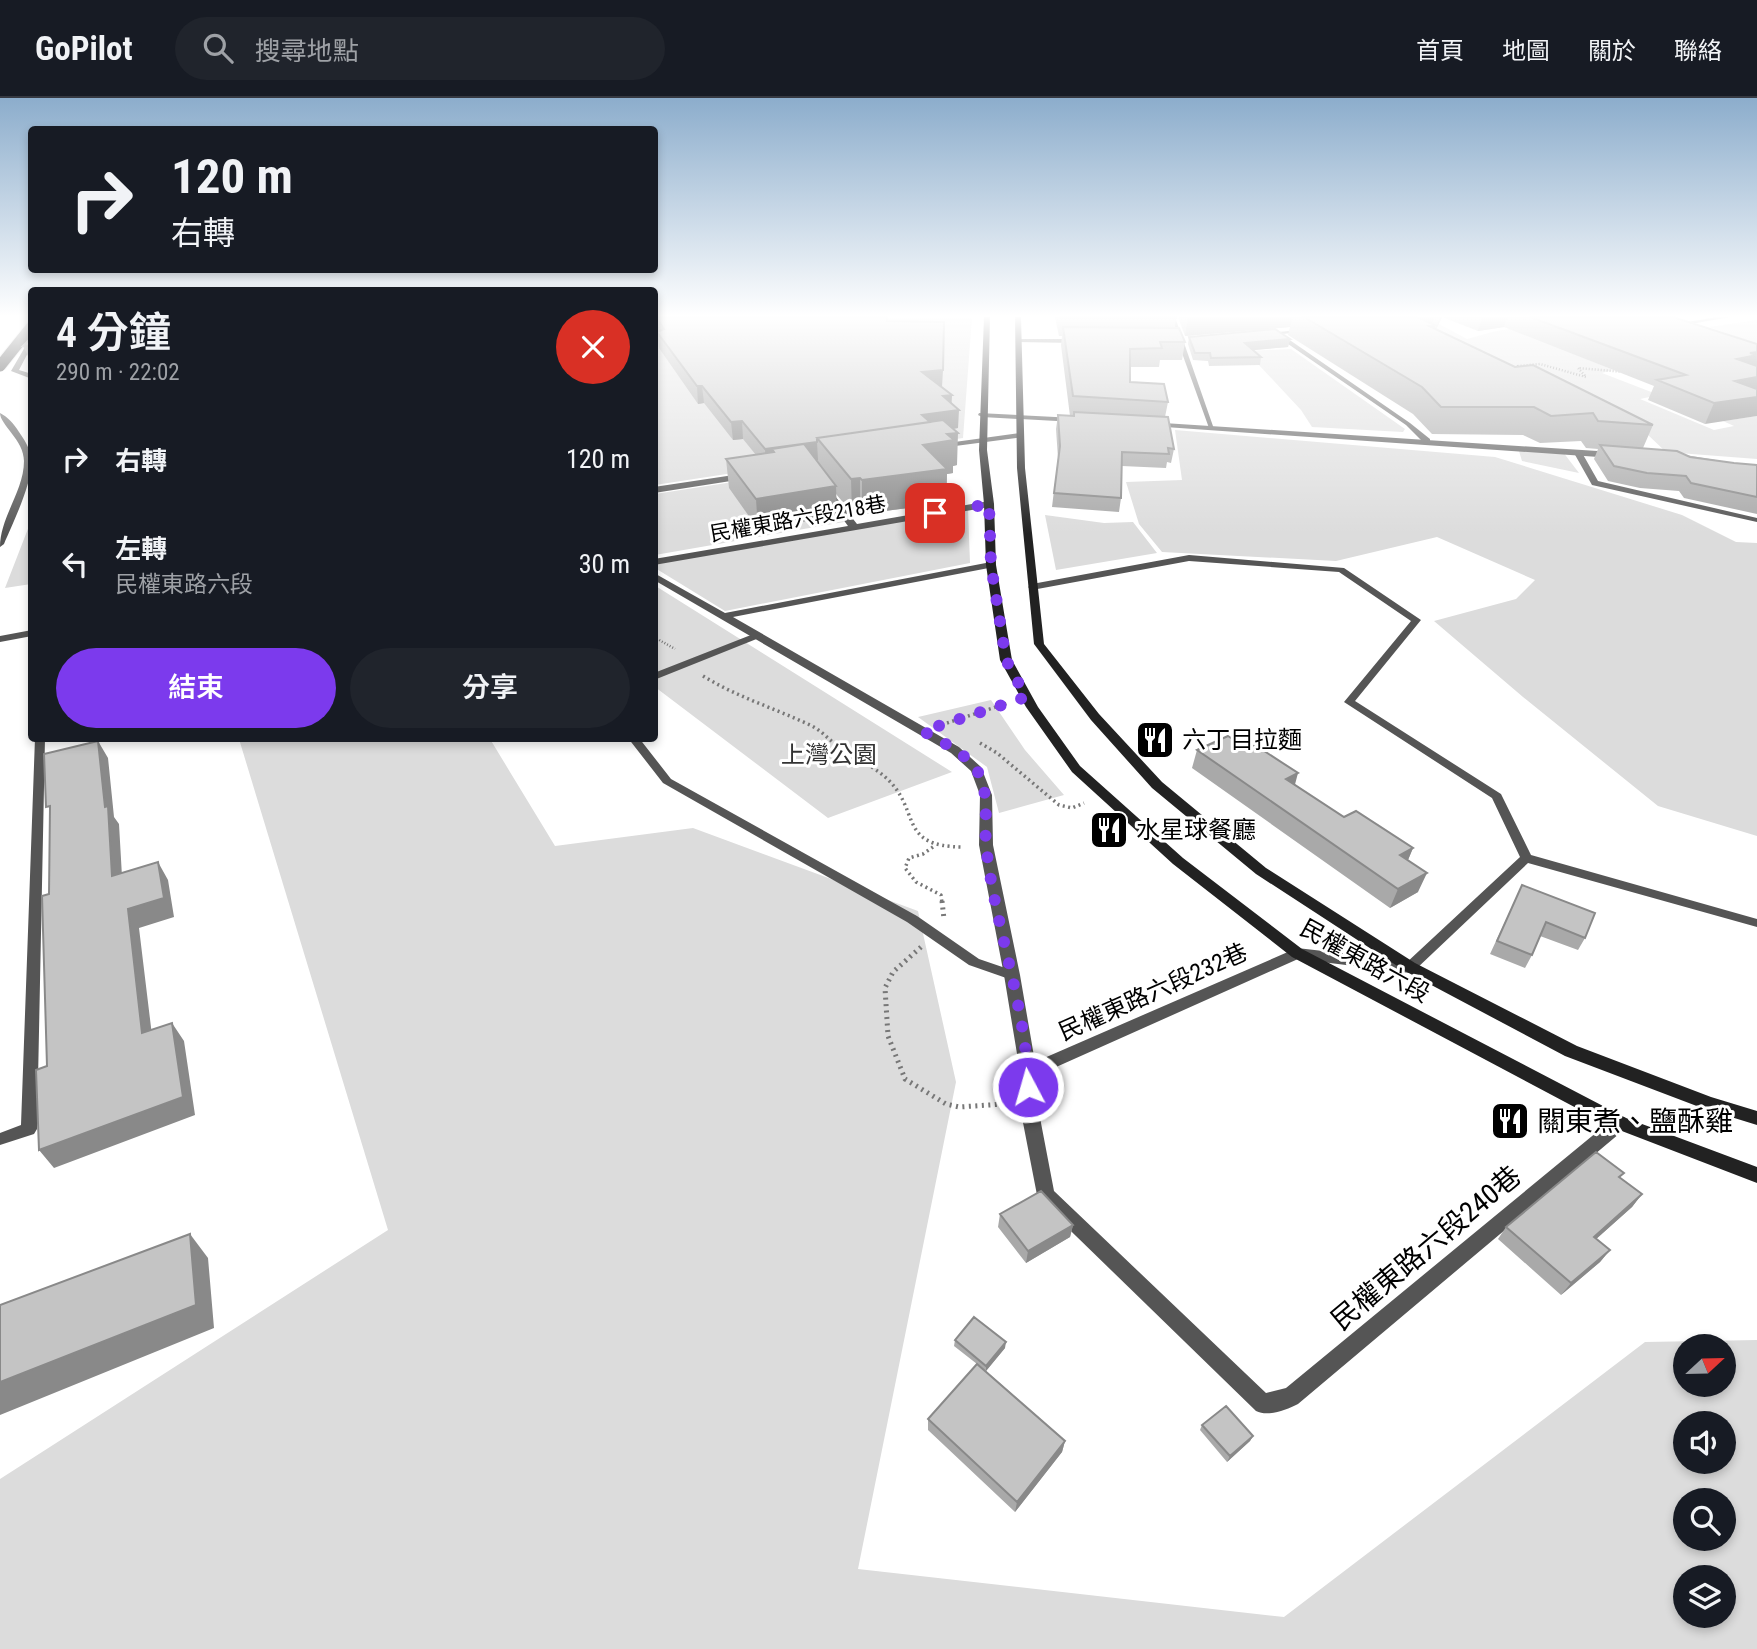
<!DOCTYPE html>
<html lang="zh-TW">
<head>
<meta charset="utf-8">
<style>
	:root { --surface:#171b24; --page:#20242c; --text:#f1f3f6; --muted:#9ea1a6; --line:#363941; --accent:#7c3aed }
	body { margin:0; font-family:"Roboto Condensed","Noto Sans TC",sans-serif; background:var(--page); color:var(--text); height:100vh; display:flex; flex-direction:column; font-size:26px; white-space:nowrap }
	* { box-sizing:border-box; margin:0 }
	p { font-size:23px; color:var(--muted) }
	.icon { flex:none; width:38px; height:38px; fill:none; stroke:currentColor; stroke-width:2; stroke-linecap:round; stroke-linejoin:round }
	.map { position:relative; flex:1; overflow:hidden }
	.sheet { position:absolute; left:28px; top:189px; width:630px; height:455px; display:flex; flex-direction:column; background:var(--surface); border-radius:7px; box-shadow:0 4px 10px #0003 }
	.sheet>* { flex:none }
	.guide { position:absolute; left:28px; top:28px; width:630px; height:147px; border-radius:7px; box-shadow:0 4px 10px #0003; background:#171b24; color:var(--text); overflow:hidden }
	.needle { width:46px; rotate:68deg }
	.tools { position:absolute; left:1673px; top:1236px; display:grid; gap:14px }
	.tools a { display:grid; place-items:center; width:63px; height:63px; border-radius:50%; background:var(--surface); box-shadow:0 4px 10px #0003; font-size:35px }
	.pin { position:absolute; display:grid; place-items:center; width:60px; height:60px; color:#fff; margin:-30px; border-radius:14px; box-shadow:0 4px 10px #0006 }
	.me { position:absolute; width:77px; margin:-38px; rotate:354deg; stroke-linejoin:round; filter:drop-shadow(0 0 5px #0008) }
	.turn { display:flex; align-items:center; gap:24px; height:147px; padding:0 28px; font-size:32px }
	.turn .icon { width:91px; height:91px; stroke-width:2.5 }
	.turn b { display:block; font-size:49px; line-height:60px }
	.round { display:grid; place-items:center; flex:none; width:74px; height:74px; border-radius:37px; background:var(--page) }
	.head { display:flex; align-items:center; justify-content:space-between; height:119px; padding:0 28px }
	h1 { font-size:42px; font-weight:600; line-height:52px }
	.action { display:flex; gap:14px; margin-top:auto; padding:14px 28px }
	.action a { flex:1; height:80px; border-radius:42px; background:var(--accent); color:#fff; font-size:28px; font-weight:600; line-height:80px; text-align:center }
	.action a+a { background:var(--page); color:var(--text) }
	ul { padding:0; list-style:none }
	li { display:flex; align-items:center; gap:21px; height:105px; padding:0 28px }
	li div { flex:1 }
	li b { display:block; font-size:26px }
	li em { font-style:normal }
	header { display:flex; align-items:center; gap:42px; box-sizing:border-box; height:98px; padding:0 35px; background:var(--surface); border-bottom:2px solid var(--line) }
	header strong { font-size:33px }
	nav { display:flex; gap:38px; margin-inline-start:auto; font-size:24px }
	.search { width:490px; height:63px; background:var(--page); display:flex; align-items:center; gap:18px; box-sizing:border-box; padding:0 24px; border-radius:38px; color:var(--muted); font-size:26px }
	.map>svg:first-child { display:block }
</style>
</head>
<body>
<header>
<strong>GoPilot</strong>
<div class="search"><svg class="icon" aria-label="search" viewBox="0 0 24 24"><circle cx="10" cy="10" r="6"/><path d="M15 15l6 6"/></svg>搜尋地點</div>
<nav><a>首頁</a><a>地圖</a><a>關於</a><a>聯絡</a></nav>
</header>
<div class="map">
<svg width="1757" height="1551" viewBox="0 0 1757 1551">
	<rect width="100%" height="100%" fill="#fff"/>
	<path fill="#dcdcdc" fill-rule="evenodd" d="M654,219h318l-9,121 -308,47z
		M1406,219h20l41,22 29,-8 101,-14 -20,38 36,15 -11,3 57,22 -19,4 74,31 20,-4 -11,-5 34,-5v43l-91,-7 -19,-18z
		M1757,222v24l-48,-17z
		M1291,251l114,80 -2,3 -91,-5 -11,-17 -55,-59z
		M1175,332l320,27 187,58 54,27 21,1v293l-99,-30 -135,-109 -89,-76 82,-22 19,-19 -98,-43 -101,24 -174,-9 -23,-28 -13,-42 56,-2z
		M1519,353l44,1 16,21 -57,-12z
		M804,373l40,51 -189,33v-61z
		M968,410l2,55 -245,48 -70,-43 -1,-6z
		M1045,417l59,8 29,-1 24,31 -101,17z
		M31,423v63l-26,4z
		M654,487l298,187 -124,46 -173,-131z
		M991,602l34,50 39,45 -65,18 -12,-46 -69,-50z
		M239,641h251l65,107 138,-18 225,83 38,171 -98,487 426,48 361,-275 112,-2v309h-1757v-170l388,-249zM1685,1248h39v38h-39zM1685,1325h39v38h-39zM1685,1402h39v38h-39zM1685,1479h39v38h-39z"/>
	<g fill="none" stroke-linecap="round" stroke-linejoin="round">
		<path stroke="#777" stroke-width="2.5" stroke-dasharray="1 2" stroke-linecap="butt" d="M1524,270l-6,-2 22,-2 46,13 -8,-9 47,4
			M654,539l21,12"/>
		<path stroke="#777" stroke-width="3.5" stroke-dasharray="2 3.5" stroke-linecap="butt" d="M703,578c34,21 71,32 107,49 11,5 19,15 29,22 15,11 32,18 45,29 39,33 11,71 80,71
			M947,625l61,-20
			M980,645l17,10 62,52 13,3 12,-5
			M933,749l-10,7 -14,4 -4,10 11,14 25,13 1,8"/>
		<path stroke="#777" stroke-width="5" stroke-dasharray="2 4.5" stroke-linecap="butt" d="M942,803l2,18
			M921,849l-28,25 -8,16 3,48 17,43 41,25 13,3 45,-3"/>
		<path fill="#555" fill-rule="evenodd" d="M1169,219h6l39,112 -5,-1z
			M1717,219h13l-51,9 -3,-2z
			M1306,231l-2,3 -23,2 129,89 20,16v4h-6l-18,-18 -131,-90 -12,1 -3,-2z
			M1016,241h61l3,2 -3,2 -59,-1z
			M0,315c8,4 14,11 19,19 5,7 10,15 12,24 4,23 -18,66 -27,88l-4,3c0,-30 24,-56 24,-86 0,-21 -24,-36 -24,-48z
			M1575,353h6l17,30 159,37v4l-165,-37 -18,-32z
			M1189,457l155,13 77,52 -66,81 146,93 30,61 226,64v8l-229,-64 -113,107h-10l-2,-3 2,-3 115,-107 -28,-59 -148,-96 67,-81 -72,-49 -150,-11 -157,29 -4,-3 4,-3z
			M32,532v6l-32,6v-6z
			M756,535l5,3 -2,2 -105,42v-7z
			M35,640h10l-8,391 -3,5 -34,11v-12l21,-8z
			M628,640h11l32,41 246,137 62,43 38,13 2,3 -2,3 -5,2 -43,-15 -62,-43 -244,-139z"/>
		<path fill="#555" fill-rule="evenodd" d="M32,237v10l-13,25 13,4v5l-21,-8z
			M979,315l96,5 4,2 -4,2 -93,-5 -4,-2z
			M1148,324l465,30 4,3 -4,3 -462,-32 -4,-2z
			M1020,335h3v4l-83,11 -4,-2 4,-2z
			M747,375l3,1v4l-96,15v-6z
			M822,389h6l29,37 132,-23 5,3 -5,3 -335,58v-6l194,-33 -27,-37z
			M991,464l3,1v4l-261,50 226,130 22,20 11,28 1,50 27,130 15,87 262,-114 113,13 5,2 3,4 -3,4 -5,2 -112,-14 -262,117 1,26 17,89 212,202 20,-5 328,-270 6,-2 6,2 3,5 -3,5 -328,276c-12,6 -30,13 -42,7l-216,-210 -3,-6 -18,-93 1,-30 -16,-97 -25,-130 1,-50 -9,-24 -20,-18 -297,-173v-7l71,40z"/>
		<path fill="#222" fill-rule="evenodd" d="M984,219h6l-3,133 7,54 2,61 16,95 26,47 42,59 103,92 119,91 324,169 131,49v16l-143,-55 -322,-171 -119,-93 -101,-92 -46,-65 -26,-47 -14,-95 -2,-61 -5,-54z
			M1015,219h6l4,151 19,176 55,70 63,68 104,86 149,95 162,83 134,51 46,14v14l-55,-17 -137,-52 -160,-85 -149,-97 -104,-86 -61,-68 -57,-76 -17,-176z"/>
		<defs>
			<path id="highway-bridge" d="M0,268l32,-40"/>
		</defs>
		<use href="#highway-bridge" stroke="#dbdbdb" stroke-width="13" stroke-linecap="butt"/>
		<use href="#highway-bridge" stroke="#000" stroke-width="11"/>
	</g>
	<path fill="#a9a9a9" d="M654,219h234v4l54,66h-1l11,8 -1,8 7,25 -5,1 4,36 -4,1v7l-6,1 -1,29 -84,11 -2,-2 -8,1 -16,-19 1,22 -79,13 -29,-41 -3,-29 30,-4 -13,-16 -10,1 -29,-37 -6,1 -39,-56 -2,-16 -3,-5z
		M1055,219h121l-1,11 10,14 -3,18h-22l-1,7h-29v15l38,20 -3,15 9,32 -3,14 -4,-1 -1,6 -44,-2 -1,32 -2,14 -67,-5 6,-49 -2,-29 2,-14 12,1 -9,-71 1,-9h-3z
		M1178,219h495l84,27 -52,80 -57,-24 6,-14 -150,-59 -26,4 -36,-14 -6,12 79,38 138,58 -10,23 91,15 23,2v49l-73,-16 -5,-7 -39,-3 -32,-7 -14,-22 4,-10 -12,-1 -5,-7 -41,2 -17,-8 -91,-1 -19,-20 -125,-79 2,-8 -105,9z
		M1189,239l101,2 -2,8 -35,3 8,7 -1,8 -51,1 -1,-5 -15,-1 -5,-16z
		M1197,652l98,35 49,32 69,31 -5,12 10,32 -28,16 -198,-140z
		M1522,787l63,53 -7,12 -38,-14 -8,19 -7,13 -35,-14z
		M1620,1080l22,16 -10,13 -36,32 14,11 -10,12 -39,33 -63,-56 8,-12z
		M1000,1116l73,11 -3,12 -44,26 -28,-36z
		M955,1242l50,8 -19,23 79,70 -3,11 -47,60 -87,-82v-11l49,-55 -23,-18z
		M1202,1327l51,11 -3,5 -23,21 -27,-32z"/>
	<path fill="#898989" d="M1204,219h89l-3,10 -105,9 3,-18z
		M1415,219h19l-3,9 4,-1 -7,25z
		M1440,219h2l-7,15z
		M1482,219h25l-3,10 -26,4z
		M1290,241l-2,8 -45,4 2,-8z
		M32,247v19l-9,-18z
		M1757,254v17l-20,-10 13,-6z
		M943,272l-1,17 -20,2v-17z
		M1757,279v17l-22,-13z
		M697,288h5l2,17 -6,1z
		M952,297l-1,16 8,-1 -1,18 -25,4 -11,-17 21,-19z
		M1757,299v19l-52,8 9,-21z
		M742,323l1,18 -10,1 -2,-18z
		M958,335l-1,32 -4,1v7l-6,1 -1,29 -84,11v-34l61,-35 24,-11z
		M817,344l1,18 -43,6 -1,-14 -2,-3 1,18 -7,1 -1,-19z
		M860,380v34l-8,1 -1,-34z
		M836,388l1,30 -79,13 -2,-30z
		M98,643l10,17 6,59 5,7 4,70 -11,-18z
		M1298,675l-5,19 -7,-13z
		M1413,750l-8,19 -5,-12z
		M158,764l10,18 6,37 -35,11 15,124 -12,-19 -14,-124z
		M1427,775l-9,19 -28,16 8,-19z
		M172,925l12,18 11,74 -141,53 -15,-18z
		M1642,1096l-10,13 -47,42 9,-12z
		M1073,1127l-3,12 -44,26 2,-12z
		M190,1136l18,24 6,70 -214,87v-33z
		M1610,1152l-10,12 -39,33 10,-12z
		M1006,1244l-1,6 -19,23v-5z
		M1253,1338l-3,5 -23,21 3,-6z
		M1065,1343l-3,11 -47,60 2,-10z"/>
	<path fill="#c4c4c4" stroke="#898989" stroke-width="2" d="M656,219h231v4l57,1 -1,48 -21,2 30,23 -9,1 16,14 -37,5 8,7 -113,16v4l-52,7 -23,-28 -11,1 -29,-36h-5l-40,-54 7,-3z
		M1061,219h115v1h-115z
		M1304,219h113l18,8 -6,1 86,41 18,-2 120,60 -55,-4 -5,-8 -42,3 -17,-9h-93l-19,-20z
		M1530,219h143l84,27v8l-7,1 7,2 -20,4 20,7v11l-22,4 22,8v8l-43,6 -57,-23 29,-5z
		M1063,229l116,1 6,14h-25l2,6 -32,1v33l34,2 4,18 -95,-6z
		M1275,231l15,10 -45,4 16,14 -50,1 -1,-5h-15l-6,-16z
		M32,239v8l-9,1z
		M1074,314l94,5 6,32 -6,-1 1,6 -47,-2 -1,46 -67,-5 6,-47 -2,-31 16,1z
		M943,322l15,13 -11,1 7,6 -31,5 24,24 -85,11 -2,-2 -9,1 -34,-41z
		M804,346l32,42 -80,13 -30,-40 48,-7 -2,-3z
		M1600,347l77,6 13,6 44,6 23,2v32l-66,-14 -5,-7 -39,-3 -33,-7z
		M1228,638l20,13 7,-4 43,28 -12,6 58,38 12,-6 57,37 -13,7 27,18 -29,16 -201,-139z
		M98,643l7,66 3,-1 4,70 46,-14 6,36 -36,11 14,124 30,-10 11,74 -144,53 -3,-80 11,-4 -5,-170 7,-2 1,-88 -4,1 -2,-53z
		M1522,787l73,28 -10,25 -39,-16 -14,33 -35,-14z
		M1596,1054l28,21 -5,4 23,17 -48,43 16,13 -39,33 -65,-56z
		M1041,1093l32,34 -45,26 -28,-37z
		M190,1136l6,71 -196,77v-77z
		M974,1219l32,25 -20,24 -31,-26z
		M977,1266l88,77 -48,61 -89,-83z
		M1226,1308l27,30 -23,20 -28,-31z"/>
	<linearGradient id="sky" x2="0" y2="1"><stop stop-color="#8cadcc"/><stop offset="0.5" stop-color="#fff"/><stop offset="1" stop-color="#fff" stop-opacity="0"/></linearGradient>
	<rect width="1757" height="436" fill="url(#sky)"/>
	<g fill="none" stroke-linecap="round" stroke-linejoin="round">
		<path stroke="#7c3aed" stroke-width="12" stroke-dasharray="0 21.6" d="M935,415l54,-9 2,61 15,95 20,37 -103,34c18,11 44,22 55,41 12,24 6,48 8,73 8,79 41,163 42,242"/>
	</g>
	<defs>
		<symbol id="restaurant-square" viewBox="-11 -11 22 22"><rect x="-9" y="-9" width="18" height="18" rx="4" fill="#000" stroke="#fff"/><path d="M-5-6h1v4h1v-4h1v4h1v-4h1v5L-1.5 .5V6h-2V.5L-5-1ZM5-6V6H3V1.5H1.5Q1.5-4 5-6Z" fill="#fff"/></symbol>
	</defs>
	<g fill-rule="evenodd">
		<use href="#restaurant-square" x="1133" y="620" width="44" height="44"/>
		<use href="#restaurant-square" x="1087" y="710" width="44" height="44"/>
		<use href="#restaurant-square" x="1488" y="1001" width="44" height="44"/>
	</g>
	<g text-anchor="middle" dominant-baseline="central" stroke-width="6" stroke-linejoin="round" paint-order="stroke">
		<g font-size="21" fill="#000" stroke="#fff">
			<text transform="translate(798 421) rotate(-10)">民權東路六段218巷</text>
		</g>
		<g font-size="24" fill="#000" stroke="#fff" text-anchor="start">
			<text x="1182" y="642">六丁目拉麵</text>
			<text x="1136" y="732">水星球餐廳</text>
		</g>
		<g font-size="24" fill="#333" stroke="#fff">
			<text x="829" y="657">上灣公園</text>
		</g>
		<g font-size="24" fill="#000" stroke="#fff">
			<text transform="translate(1365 863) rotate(29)">民權東路六段</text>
			<text transform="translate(1153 894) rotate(-24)">民權東路六段232巷</text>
		</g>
		<g font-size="28" fill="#000" stroke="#fff" text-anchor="start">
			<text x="1537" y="1023">關東煮、鹽酥雞</text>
		</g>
		<g font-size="28" fill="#000" stroke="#fff">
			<text transform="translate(1426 1150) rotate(-40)">民權東路六段240巷</text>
		</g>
	</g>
</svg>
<div class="tools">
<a><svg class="needle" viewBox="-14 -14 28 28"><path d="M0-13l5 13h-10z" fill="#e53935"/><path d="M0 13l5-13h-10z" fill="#9ea1a6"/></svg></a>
<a><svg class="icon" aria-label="sound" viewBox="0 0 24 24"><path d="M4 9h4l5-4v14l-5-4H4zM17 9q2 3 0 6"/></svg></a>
<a><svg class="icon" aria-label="search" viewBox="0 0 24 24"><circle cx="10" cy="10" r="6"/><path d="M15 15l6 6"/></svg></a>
<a><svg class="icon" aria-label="layers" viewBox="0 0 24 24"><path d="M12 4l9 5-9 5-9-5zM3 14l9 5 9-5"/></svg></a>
</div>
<div class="pin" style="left:935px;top:415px;background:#d93025"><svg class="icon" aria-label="arrive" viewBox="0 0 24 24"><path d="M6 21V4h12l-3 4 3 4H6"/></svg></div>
<svg class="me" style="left:1028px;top:989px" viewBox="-20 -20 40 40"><circle r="17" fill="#7c3aed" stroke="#fff" stroke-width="3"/><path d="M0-11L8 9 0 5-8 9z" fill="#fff"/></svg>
<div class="guide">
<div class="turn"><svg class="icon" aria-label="right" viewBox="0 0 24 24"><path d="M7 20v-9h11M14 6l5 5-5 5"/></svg><div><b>120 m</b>右轉</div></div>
</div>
<section class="sheet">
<div class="head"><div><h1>4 分鐘</h1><p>290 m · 22:02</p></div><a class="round" style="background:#d93025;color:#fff"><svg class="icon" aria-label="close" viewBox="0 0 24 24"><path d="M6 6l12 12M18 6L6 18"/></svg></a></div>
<ul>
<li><svg class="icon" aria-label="right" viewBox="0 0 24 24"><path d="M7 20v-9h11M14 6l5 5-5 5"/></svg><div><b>右轉</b></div><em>120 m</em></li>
<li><svg class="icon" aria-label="left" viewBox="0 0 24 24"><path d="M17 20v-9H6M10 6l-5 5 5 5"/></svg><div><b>左轉</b><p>民權東路六段</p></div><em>30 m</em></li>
</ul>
<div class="action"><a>結束</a><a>分享</a></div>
</section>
</div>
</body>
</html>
